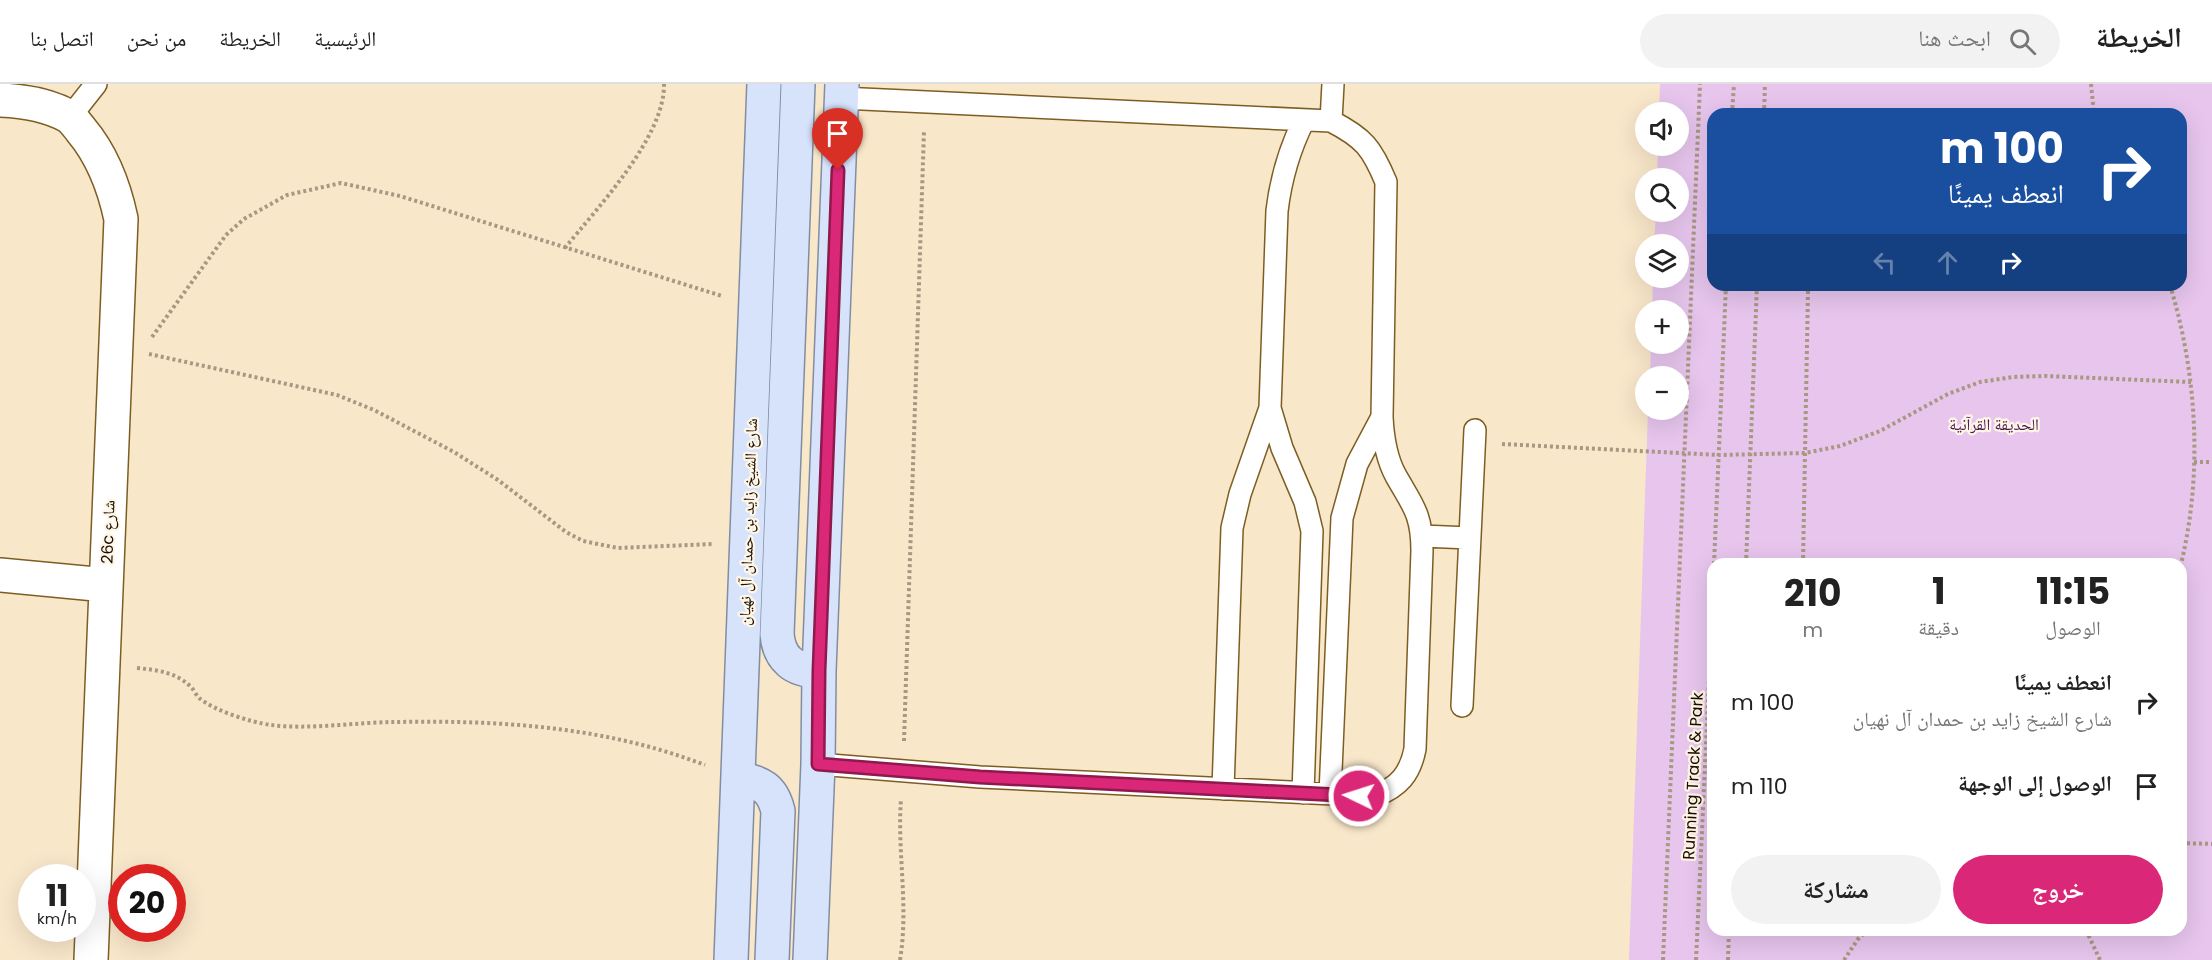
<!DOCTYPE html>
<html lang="ar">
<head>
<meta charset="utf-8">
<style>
	:root { --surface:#fff; --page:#f2f2f2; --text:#222; --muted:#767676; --line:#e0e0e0; --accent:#db2777 }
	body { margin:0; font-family:Poppins,"Noto Naskh Arabic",sans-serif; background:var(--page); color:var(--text); direction:rtl; height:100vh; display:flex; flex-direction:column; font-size:22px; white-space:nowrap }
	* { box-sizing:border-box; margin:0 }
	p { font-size:20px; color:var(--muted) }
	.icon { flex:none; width:33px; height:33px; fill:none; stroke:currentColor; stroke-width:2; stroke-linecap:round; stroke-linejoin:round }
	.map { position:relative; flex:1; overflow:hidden; direction:ltr }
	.side { position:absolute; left:1707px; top:474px; width:480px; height:378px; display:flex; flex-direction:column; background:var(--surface); border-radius:18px; box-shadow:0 6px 24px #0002; direction:rtl }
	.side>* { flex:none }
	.guide { position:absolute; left:1707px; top:24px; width:480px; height:183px; border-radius:18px; box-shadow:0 6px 24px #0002; direction:rtl; background:#1a4fa0; color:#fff; overflow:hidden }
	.tools { position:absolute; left:1635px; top:18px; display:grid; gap:12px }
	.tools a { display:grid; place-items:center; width:54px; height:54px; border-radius:50%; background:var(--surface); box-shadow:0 6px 24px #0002; font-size:30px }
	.speed { position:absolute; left:18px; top:780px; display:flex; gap:12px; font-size:30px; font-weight:700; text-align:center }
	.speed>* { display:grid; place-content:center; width:78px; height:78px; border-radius:50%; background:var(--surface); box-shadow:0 6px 24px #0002; line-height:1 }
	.speed small { font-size:15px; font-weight:400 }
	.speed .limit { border:9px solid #d22; background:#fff; color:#111 }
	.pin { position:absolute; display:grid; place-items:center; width:51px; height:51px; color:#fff; margin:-62px -26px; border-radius:50% 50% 50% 0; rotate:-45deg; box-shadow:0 0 6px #0007 }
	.pin .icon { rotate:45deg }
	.me { position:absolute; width:66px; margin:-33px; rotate:274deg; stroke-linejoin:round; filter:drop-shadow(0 0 4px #0008) }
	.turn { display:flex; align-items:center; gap:21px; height:126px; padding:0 24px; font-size:27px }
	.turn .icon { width:78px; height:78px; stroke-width:2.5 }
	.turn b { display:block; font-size:42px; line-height:51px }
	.lanes { display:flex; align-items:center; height:57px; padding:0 24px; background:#0003; justify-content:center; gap:30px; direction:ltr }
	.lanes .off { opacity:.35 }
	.eta { display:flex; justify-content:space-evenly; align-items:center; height:102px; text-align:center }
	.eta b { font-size:36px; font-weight:700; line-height:42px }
	.button { display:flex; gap:12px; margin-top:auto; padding:12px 24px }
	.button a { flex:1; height:69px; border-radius:36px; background:var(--accent); color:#fff; font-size:24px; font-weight:700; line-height:69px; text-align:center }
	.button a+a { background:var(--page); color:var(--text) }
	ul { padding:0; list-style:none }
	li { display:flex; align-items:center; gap:18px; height:84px; padding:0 24px }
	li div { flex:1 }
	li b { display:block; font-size:22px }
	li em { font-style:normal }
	header { display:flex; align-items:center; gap:36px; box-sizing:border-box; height:84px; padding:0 30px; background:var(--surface); border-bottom:2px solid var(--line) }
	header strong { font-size:28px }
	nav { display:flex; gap:33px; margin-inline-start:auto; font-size:21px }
	.search { width:420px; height:54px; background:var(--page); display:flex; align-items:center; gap:15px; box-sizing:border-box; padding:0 21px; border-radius:33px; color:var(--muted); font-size:22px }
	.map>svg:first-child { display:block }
</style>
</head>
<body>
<header>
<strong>الخريطة</strong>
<div class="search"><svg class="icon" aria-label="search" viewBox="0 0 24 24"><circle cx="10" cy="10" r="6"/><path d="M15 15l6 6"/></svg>ابحث هنا</div>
<nav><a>الرئيسية</a><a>الخريطة</a><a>من نحن</a><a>اتصل بنا</a></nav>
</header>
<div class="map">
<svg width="2212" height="876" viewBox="0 0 2212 876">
	<rect width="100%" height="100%" fill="#f9e7ca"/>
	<path fill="#e7c5ed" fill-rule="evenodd" d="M1660,0h552v876h-583l19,-550h30v-34h-28l1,-32h27v-34h-26l1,-32h25v-34h-24l2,-32h22v-34h-21l1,-32h20v-34h-19zM1713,30h468v171h-468zM1713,480h468v366h-468z"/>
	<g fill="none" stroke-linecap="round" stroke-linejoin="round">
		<defs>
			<path id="lane" d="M70,33l26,-33
				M1331,37l2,-37
				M1270,324l12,40 23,54 7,29 -9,262
				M1422,452l48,2
				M1462,622l13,-276
				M818,680l162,13 395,19c24,-9 35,-22 40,-47l7,-198c0,-37 -9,-45 -26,-75 -10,-18 -13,-39 -14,-59l4,-235c-14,-34 -22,-44 -55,-61l-490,-23
				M1223,705l9,-261 8,-34 30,-86 7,-197c4,-34 12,-61 27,-91
				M1330,710l12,-276 15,-54 25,-47"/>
			<path id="street" d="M0,16c23,1 48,5 68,16 5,3 9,9 13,14 22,26 33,56 40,89l-30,741
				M0,491l106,10"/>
			<path id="primary" d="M798,0l-21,550c2,25 17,37 42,37
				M739,694c23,6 33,9 39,33l-6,149
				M731,876l33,-876
				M810,876l8,-196 1,-93 23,-587"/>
		</defs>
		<use href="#lane" stroke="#7d5e22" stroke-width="24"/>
		<use href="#street" stroke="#7d5e22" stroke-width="36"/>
		<use href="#primary" stroke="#838da1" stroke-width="36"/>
		<path stroke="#a89881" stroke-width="4" stroke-dasharray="3 3" stroke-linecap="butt" d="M2091,0l3,30
			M1732,30l2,-30
			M1764,30l1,-30
			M565,164c32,-40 100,-111 99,-164
			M2170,201c27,89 33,188 11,279
			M152,253l74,-102 18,-16 43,-24 54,-12 59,13 322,100
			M149,270l188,41 37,15 80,42 44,28 68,52 17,9 35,7 95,-4
			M1502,360l217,11 86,-2 35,-7 40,-15 68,-37 32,-12 33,-5 34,-1 144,6
			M2194,378h18
			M1714,480l12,-279
			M1746,480l11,-279
			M1803,480l5,-275
			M137,584c20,2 39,4 54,19 3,3 5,8 8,11 16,13 51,24 72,27 39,5 86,-3 126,-3 106,-2 209,5 308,43
			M904,657l20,-610
			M2181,759l31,1
			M2086,846l14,30
			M900,876c9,-54 -3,-107 1,-161
			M1663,876l37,-876
			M1696,876l17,-367
			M1728,876l1,-30
			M1844,876l14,-21 10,-9"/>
		<use href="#lane" stroke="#fff" stroke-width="21"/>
		<use href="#street" stroke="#fff" stroke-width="33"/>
		<use href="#primary" stroke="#d6e3fb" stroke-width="33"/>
	</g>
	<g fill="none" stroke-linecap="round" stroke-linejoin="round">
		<defs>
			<path id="route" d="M838,86l-19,501 -1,93 162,13 379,19"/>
		</defs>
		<use href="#route" stroke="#8e194d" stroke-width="15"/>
		<use href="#route" stroke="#db2777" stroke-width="10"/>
	</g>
	<g text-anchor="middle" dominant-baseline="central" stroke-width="4.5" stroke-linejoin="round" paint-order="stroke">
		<g font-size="16" fill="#471751" stroke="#fff6e7">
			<text x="1994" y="340">الحديقة القرآنية</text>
		</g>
		<g font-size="16" fill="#1a0e00" stroke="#fff6e7">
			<text transform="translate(748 438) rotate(-88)">شارع الشيخ زايد بن حمدان آل نهيان</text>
			<text transform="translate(108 448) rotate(-88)">26c شارع</text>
			<text transform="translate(1693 692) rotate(-87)">Running Track &amp; Park</text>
		</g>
	</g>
</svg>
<div class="tools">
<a><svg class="icon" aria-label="sound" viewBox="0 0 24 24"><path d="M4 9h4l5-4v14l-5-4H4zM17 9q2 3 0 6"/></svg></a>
<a><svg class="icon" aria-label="search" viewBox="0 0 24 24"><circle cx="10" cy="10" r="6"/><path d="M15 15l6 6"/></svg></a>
<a><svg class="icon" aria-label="layers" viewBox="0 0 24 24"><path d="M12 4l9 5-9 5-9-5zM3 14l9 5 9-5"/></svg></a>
<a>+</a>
<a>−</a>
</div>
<div class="speed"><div>11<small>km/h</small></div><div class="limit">20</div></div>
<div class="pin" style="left:838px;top:86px;background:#d93025"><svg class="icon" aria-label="arrive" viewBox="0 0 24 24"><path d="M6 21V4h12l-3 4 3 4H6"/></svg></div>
<svg class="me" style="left:1359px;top:712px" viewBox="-20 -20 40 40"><circle r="17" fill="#db2777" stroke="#fff" stroke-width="3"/><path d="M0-11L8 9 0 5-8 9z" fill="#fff"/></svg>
<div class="guide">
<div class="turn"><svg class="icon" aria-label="right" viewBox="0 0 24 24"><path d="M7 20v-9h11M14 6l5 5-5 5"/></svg><div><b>100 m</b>انعطف يمينًا</div></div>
<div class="lanes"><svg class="icon off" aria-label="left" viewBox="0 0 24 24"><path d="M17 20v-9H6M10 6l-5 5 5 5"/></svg><svg class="icon off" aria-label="ahead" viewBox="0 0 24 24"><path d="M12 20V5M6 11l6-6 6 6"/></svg><svg class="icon" aria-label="right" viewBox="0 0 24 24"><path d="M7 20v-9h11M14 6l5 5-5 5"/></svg></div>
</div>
<section class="side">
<div class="eta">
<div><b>11:15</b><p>الوصول</p></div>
<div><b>1</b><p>دقيقة</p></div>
<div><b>210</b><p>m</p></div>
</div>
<ul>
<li><svg class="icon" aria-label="right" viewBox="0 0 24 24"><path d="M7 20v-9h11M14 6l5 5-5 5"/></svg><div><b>انعطف يمينًا</b><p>شارع الشيخ زايد بن حمدان آل نهيان</p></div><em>100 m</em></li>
<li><svg class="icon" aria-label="arrive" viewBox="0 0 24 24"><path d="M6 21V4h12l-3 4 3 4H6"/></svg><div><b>الوصول إلى الوجهة</b></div><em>110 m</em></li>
</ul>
<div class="button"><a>خروج</a><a>مشاركة</a></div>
</section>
</div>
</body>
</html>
